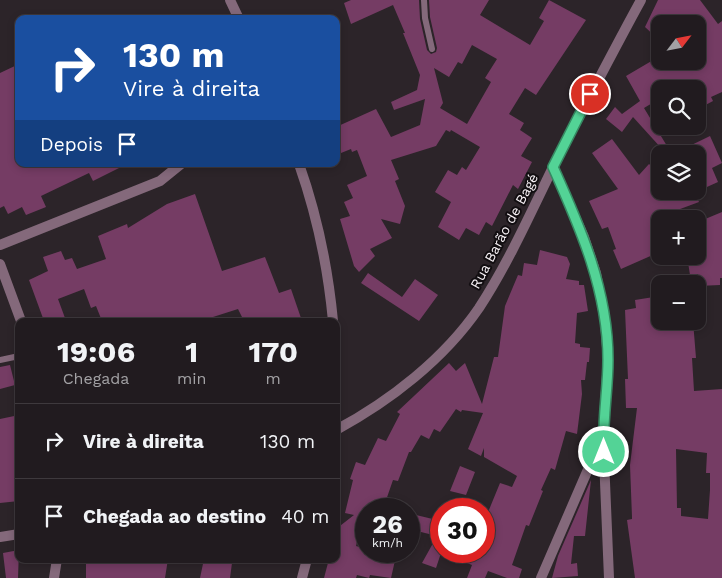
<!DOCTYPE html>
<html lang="pt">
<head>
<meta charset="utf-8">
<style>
	:root { --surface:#211b1f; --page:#2d282c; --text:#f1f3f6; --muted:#a2a1a4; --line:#3e393d }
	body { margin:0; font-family:"Work Sans",sans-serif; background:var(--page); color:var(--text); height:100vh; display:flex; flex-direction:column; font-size:19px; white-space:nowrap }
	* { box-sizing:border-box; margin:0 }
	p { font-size:16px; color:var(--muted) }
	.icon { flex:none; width:28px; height:28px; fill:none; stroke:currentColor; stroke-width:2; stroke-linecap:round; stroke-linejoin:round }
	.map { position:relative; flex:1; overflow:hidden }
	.drawer { position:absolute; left:15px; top:318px; width:325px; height:245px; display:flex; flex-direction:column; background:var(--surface); border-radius:10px; box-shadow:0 2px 8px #0003,0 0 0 1px var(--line) }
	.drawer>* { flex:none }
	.hud { position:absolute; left:15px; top:15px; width:325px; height:152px; border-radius:10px; box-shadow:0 2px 8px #0003,0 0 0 1px var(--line); background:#1a4fa0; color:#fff; overflow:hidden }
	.needle { width:32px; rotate:58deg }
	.buttons { position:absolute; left:651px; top:15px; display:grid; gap:10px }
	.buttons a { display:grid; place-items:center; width:55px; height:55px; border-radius:10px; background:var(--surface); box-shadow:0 2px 8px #0003,0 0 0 1px var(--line); font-size:25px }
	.speed { position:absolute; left:355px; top:498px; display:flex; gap:10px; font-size:25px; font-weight:700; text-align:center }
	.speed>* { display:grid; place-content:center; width:65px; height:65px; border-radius:50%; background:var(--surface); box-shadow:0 2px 8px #0003,0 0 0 1px var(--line); line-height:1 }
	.speed small { font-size:12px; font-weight:400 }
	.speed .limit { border:8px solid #d22; background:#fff; color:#111 }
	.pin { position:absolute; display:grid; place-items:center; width:42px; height:42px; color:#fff; margin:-21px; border:2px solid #fff; border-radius:50%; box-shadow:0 1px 5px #0007 }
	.me { position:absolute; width:55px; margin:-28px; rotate:0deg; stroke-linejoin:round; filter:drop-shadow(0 0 4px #0008) }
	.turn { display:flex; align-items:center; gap:18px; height:105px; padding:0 25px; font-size:22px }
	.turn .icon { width:65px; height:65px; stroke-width:2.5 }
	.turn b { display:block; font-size:35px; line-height:42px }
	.then { display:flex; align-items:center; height:48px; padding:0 25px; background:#0003; gap:10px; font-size:19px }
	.eta { display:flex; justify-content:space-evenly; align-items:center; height:85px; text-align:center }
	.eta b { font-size:30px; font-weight:700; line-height:35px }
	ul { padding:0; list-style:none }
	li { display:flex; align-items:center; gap:15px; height:75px; padding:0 25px; border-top:1px solid var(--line) }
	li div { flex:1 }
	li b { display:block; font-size:19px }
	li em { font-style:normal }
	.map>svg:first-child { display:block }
</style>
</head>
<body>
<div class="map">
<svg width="722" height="578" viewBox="0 0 722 578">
	<rect width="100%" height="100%" fill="#2c2429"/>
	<path fill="#753c64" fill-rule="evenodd" d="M351,0h68l1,19 7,31 4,4 5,-2 1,-4 -7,-31 -1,-17h60l-9,15 50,30 14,-24 -5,-3 10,-18 37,20 -50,75 -11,-7 -16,26 15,9 -4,7 12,8 -11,18 11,6 -14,27 -5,-4 -21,41 -6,-4 -7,13 -13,-7 -7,12 -21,-13 13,-25 -16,-10 13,-22 9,5 5,-8 4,3 14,-23 -29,-17 -1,2 -4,-2 -10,16 -45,14 8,19 -4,2 10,25 -5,18 -19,-5 11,19 -22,11 5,7 -16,16 -5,-6 -14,-47 10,-3 -6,-14 9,-4 -6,-13 20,-9 -10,-26 -5,2 -1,-3 -15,6v-28l40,-18 15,28 29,-12 5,-26 -31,11 -3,-8 26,-12 3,-15 -17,-42h2l-12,-28 -42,19 -7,-21zM472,45l25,14 -12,19 6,4 -24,42 -27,-16 3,-5 -9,-35 15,9 9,-15 4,2z
		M658,0h42l18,24 4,-3v71l-11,5 2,4 -15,8v-20h-18l-5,-9 -20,13 4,6 -15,9 23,38 -5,3 -29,-32 -11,15 -16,-13 9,-12 7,7 18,-13 -14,-25 34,-20v5h38v-37h-38v17l-15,-14z
		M19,64v100h108l-34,17 -4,-8 -48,23 5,11 -20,8 -4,-8 -14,7 -4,-8 -4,2v-135z
		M710,136l12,27 -10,5 6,14 -20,9v-37h-25z
		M612,139l27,36 10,-11 11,9v18h34l5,11 -35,13 2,4h-6v29l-7,3 2,3 -34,15 -8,-19 3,-1 -8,-22 -6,2 -13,-28 29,-12 -26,-36z
		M195,194l27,77 43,-14 14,36 12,-4 11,32h-58l-6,-12 -25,8 1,4h-112l-6,-15 -5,2 -7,-19 -26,10 7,19 -8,3h-13l-15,-41 19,-9 -5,-14 18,-6 4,9 7,-2 5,11 29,-10 -8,-23 29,-12 1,4 39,-24z
		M722,212v66h-2v7l-22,1v-12l-8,1 -3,-19h11v-34z
		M540,250l27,7 3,7 -4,15 13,2v4h5l4,26 -11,2 -2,30 5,1v3l10,1 -1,14h-2l-2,18h-4l1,14 -5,40 -11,-3 -11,39 -4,-2 -10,22 2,1 -14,35 -3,-1 -14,40 10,4 -3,9h-12l-19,-7 -3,7h-18l5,-13 -31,-12 -5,15 -14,-5 15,-27 -28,-7v-12l7,2v-4l25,6v30h43v-29l16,-39 12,4 5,-11 -33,-19v-9l-3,8 -13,-7 15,-36 -21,-3 -1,2 -5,-3 -16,23 -6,-3 -5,10 -8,-4 -10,17h-2l-11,29 -5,-1 -10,29h-17v9l-3,-1 -7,29 10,3v2l30,5 -5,22 -21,-3 -1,3 -12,-3 -1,3h-32l5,-19h7v-30l18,-14 -9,-2 8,-33 -3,-1 6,-17 9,3 13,-27 8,3 14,-27 -3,-2 52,-49 7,8 9,-8 17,41 12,-47h4l7,-51 13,-31 4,1 2,-13 13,2z
		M368,273l34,24 13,-18 23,16 -19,26 -58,-38z
		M660,296v25h33l3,37h-4l2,33 28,-2v189h-87l-8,-58 5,-1v-2l-2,-52 7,-57h-11l-1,-29h3l-3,-69 11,-2 -1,-8zM676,449l31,4 -1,20h4v17l-2,29 -27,-3v-8h-4z
		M10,365l5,20 -15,4v-22z
		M19,415v86l-19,2v-84z
		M460,466l15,6 -9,23 -16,-4z
		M591,480l-6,56h-11l-3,28 6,-1 1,13 -26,2 6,-22z
		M19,550l-1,28h-12l-3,-25z
		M86,559h82l-3,19h-79z
		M204,559l28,4 -2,15h-30z"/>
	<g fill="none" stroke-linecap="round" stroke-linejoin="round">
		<path stroke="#84697b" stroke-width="6" d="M424,0l1,18 7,31
			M0,360l19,-4"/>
		<path stroke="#84697b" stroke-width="10" d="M230,0l9,19
			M299,164c18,51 29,104 34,157
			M553,167l31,70 12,36 9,48 3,39 -5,74 6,144
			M0,245l160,-64 21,-17
			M0,264l21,57
			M336,374v61
			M336,430c54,-29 108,-71 143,-122 30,-46 53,-98 77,-147 28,-54 56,-108 85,-161
			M0,537l19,-3
			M54,578l3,-19
			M302,578l5,-19
			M541,578l61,-141"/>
	</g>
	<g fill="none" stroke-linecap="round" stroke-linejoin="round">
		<defs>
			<path id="route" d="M590,94l-37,73c28,62 55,124 55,193 0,31 -6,61 -4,92"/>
		</defs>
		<use href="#route" stroke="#368962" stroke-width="12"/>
		<use href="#route" stroke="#53d396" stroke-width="9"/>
	</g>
	<g text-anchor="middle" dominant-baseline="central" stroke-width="4" stroke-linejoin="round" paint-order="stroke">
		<g font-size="14" fill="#f6f0f4" stroke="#120e11">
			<text transform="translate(504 231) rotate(-62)">Rua Barão de Bagé</text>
		</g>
	</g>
</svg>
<div class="buttons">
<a><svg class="needle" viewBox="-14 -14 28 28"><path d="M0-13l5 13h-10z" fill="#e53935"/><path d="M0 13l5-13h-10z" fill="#a2a1a4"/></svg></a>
<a><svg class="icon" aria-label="search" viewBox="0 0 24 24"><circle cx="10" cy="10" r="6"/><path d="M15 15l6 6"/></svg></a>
<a><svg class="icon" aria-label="layers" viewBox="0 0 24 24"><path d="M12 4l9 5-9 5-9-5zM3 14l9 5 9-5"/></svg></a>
<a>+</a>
<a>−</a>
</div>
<div class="speed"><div>26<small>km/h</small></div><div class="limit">30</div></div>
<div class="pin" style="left:590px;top:94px;background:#d93025"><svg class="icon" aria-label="arrive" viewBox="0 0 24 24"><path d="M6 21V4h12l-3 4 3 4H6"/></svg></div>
<svg class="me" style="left:604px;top:452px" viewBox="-20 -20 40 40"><circle r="17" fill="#53d396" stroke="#fff" stroke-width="3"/><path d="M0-11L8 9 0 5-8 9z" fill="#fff"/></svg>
<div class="hud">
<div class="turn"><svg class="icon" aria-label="right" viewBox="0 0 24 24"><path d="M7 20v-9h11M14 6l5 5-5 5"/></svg><div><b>130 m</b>Vire à direita</div></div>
<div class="then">Depois<svg class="icon" aria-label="arrive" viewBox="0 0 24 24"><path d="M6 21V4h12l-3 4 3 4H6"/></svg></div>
</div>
<section class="drawer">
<div class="eta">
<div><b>19:06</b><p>Chegada</p></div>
<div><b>1</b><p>min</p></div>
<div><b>170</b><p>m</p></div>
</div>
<ul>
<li><svg class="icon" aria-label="right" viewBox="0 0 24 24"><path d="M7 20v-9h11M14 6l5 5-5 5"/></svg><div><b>Vire à direita</b></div><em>130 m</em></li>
<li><svg class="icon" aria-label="arrive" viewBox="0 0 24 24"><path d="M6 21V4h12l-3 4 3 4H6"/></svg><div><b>Chegada ao destino</b></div><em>40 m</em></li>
</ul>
</section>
</div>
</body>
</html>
